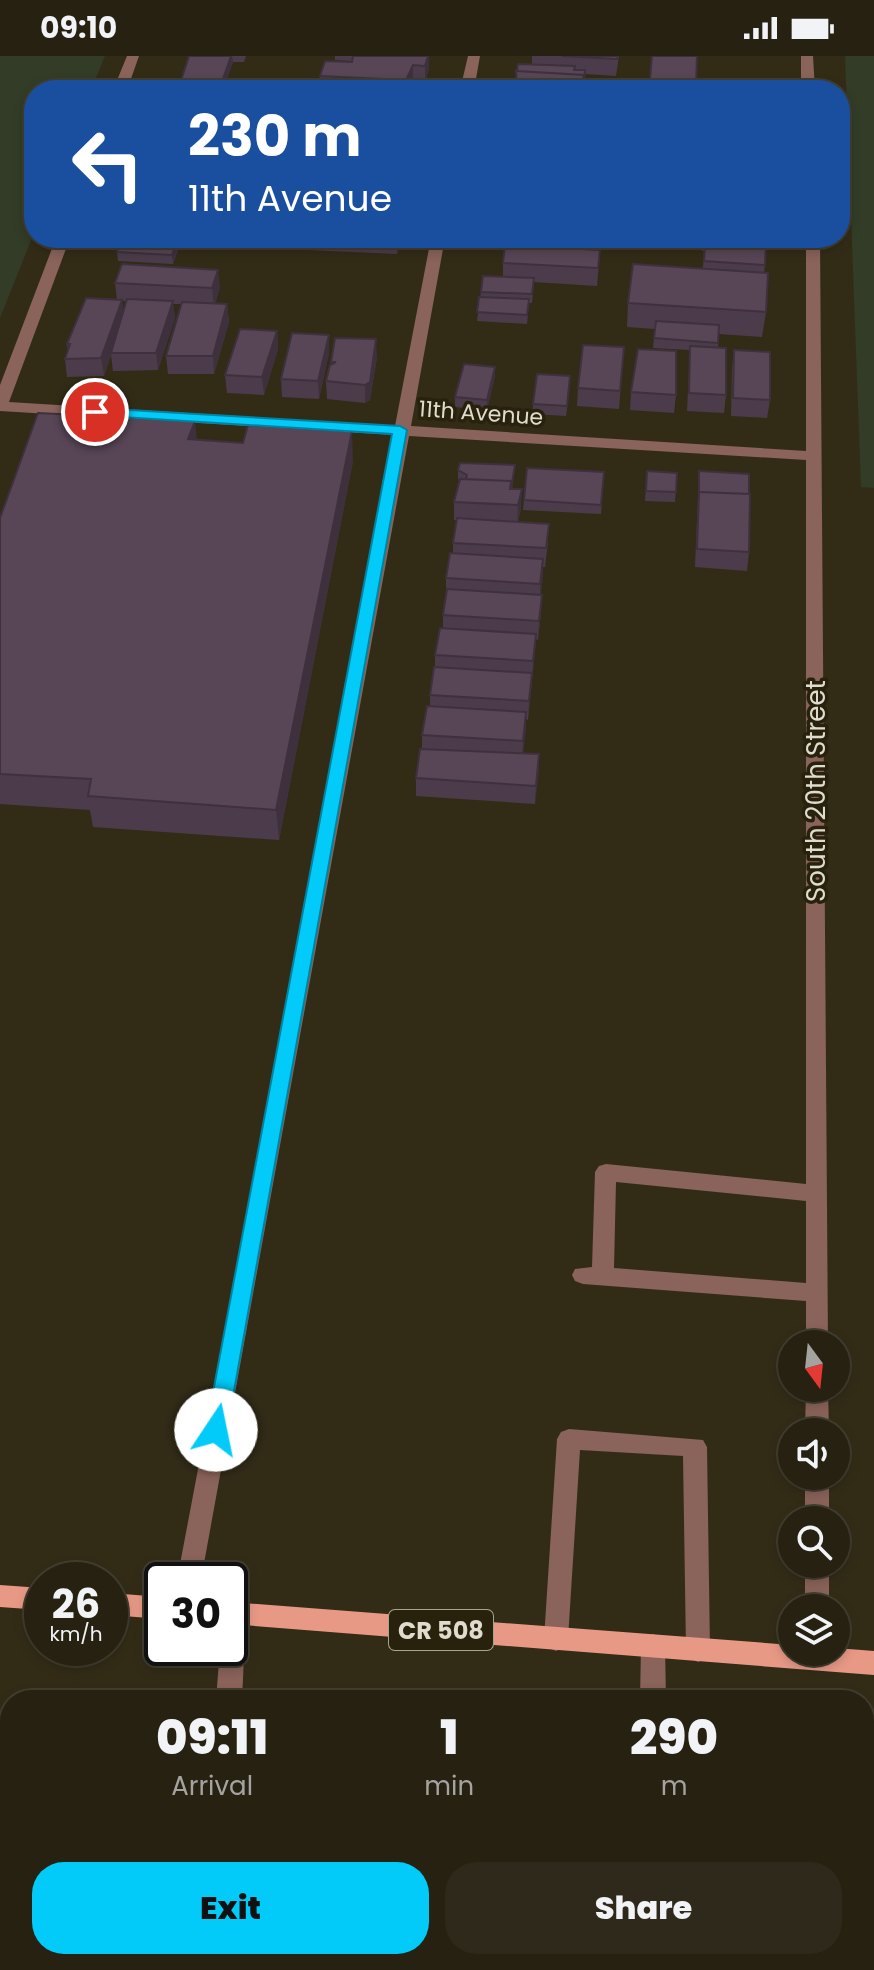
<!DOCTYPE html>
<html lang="en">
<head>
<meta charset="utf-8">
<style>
	:root { --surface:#262111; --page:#2e291a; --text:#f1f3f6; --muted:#a4a39f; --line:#423e31; --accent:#02cbf9 }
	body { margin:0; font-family:Poppins,sans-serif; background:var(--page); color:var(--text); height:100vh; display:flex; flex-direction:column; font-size:30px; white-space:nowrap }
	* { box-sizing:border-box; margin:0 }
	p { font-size:26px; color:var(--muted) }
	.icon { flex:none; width:44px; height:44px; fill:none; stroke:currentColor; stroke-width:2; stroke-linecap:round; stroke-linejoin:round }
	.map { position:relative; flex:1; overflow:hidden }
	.side { position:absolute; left:0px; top:1634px; width:874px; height:280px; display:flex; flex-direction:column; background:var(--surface); border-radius:32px 32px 0 0; box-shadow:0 4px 12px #0003,0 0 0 2px var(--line) }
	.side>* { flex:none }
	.top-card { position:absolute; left:24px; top:24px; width:826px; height:168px; border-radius:32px; box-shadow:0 4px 12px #0003,0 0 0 2px var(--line); background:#1a4fa0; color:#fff; overflow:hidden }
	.needle { width:52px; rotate:165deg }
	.fabs { position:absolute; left:778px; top:1274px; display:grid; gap:16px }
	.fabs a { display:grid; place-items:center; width:72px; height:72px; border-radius:50%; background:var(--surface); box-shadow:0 4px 12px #0003,0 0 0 2px var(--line); font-size:40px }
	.speed { position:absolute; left:24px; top:1506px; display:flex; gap:16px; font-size:40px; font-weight:700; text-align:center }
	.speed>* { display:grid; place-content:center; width:104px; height:104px; border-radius:50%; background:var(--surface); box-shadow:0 4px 12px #0003,0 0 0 2px var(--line); line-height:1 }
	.speed small { font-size:20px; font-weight:400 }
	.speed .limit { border:4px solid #111; border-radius:12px; background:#fff; color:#111 }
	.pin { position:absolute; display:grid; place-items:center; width:68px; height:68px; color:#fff; margin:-34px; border:4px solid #fff; border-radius:50%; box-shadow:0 2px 8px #0007 }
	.me { position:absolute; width:88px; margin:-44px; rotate:11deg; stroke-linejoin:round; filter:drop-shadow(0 0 6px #0008) }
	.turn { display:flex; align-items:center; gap:28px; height:168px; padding:0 32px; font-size:36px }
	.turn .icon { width:104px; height:104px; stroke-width:2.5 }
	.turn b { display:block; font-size:56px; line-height:68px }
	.eta { display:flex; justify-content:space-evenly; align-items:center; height:136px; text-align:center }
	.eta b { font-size:48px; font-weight:800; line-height:56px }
	.button { display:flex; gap:16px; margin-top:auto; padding:16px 32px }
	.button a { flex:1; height:92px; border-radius:32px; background:var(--accent); color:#111; font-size:32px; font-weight:800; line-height:92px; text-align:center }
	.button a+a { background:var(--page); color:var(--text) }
	.status { display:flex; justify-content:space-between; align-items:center; height:56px; padding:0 40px; background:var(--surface); direction:ltr }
	.status svg { height:22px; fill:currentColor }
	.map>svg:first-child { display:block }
</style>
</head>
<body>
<div class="status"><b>09:10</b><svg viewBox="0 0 49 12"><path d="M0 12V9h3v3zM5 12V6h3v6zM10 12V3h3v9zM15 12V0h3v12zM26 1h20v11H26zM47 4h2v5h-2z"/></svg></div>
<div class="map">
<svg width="874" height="1914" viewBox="0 0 874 1914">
	<rect width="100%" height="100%" fill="#322c17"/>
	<path fill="#323c26" d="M0,0h105l-14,34h-57v143l-34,85z
		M845,0h29v432l-13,-1z"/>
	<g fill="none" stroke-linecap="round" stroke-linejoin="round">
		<path fill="#8a635a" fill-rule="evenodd" d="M127,0h12l-12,34h-14z
			M468,0h12l-6,34h-14z
			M801,0h12l2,34h-14z
			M56,182h14l-61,164 386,24 36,-188h14l-34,188 395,25v-213h14l8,1106h-22v-43l-223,-17 -8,-3 -3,-6 3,-6 17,-2 3,-95 4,-6 7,-2 200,20v-724l-397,-24 -208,1144h-24l217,-1145 -394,-24v-26zM616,1126l190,19v82l-192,-15z
			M806,1332h22l1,44h-24z
			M569,1373l134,11 4,7 3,203 -3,8 -9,4 -9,-4 -3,-8 -3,-194 -103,-6 -12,189 -3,8 -9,4 -9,-4 -3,-8 13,-200 4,-7z
			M805,1420h24v44h-24z
			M805,1508h24v44h-24z
			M234,1547l9,3 3,8 -4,86h-26l4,-52h10v-44z
			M653,1578l9,4 3,8 1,54h-26l1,-54 3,-8z
			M864,1809h10v26h-10z
			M201,1904h28l-1,10h-28z
			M648,1904h28l1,10h-28z"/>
		<path fill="#e89986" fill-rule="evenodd" d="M0,1529l42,3v22l-42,-3z
			M110,1537l52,4v22l-52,-4z
			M230,1546l562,43v7h44v-4l38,3v24l-644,-51z"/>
	</g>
	<path fill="#4c3c4b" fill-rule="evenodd" d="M189,0h57l-2,6h-11l-10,28h-45z
		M335,0h94v12l-4,15h-12l16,1v6h-108l-1,-14 32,-14v-1l-17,-1z
		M532,0h87l-3,20 -31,-2 -2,16h-68l1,-19 16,-7z
		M121,182h74l-3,7h-12l-7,19 -55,-3 -1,-9z
		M309,182h90v6l-2,10 -88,-4z
		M703,182l62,27 -1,8 2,39 -4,25 -43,-3 -1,14 8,47 -2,18 -37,-2 3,-61 -37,-2 2,-19 -28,-2 1,-24 75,-35 1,-17h-2z
		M600,194l-3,36 -63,-4 -2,21h-3l-2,21 -50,-3 4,-29 22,-15v-14z
		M115,227l105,4 -5,17h12l2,18 -15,52h-46l-2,-18 16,-52h-9l2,14 -17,52 -45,1 -2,-16 -7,21 -37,1 -2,-18 3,-8 -1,-7 50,-44zM122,245h5l-4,11z
		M277,275l1,18 -14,46 -37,-2 -2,-18z
		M329,279v18l-10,46 -37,-2 -1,-18z
		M624,291l-5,62 -42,-3 1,-18z
		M734,294l36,50 -3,18 -36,-2 1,-48z
		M377,301l-7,43 -5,3 -38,-4 -1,-18 5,-19z
		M495,311v9l-8,34 -32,-3v-10z
		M570,329l-4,31 -33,-2v-10z
		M631,336l45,3 -2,18 -44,-3z
		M197,384l156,21 -74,379 -186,-13 -3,-17 -90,-6v-286z
		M515,409l-3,24 9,19 -3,14 30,20 -3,25h-2l-3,28h2l-1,18 -3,27 -2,-1 -5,52 -3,29 -2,-1 -3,34 16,1 -4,50 -119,-8v-18l6,-29v-14l8,-29v-11l5,-28v-12l8,-27v-13l3,-21v-16l7,-25v-10l4,-23h-3v-18l6,-22 -2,-1v-9z
		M647,415l30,2 -2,29 -30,-1z
		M699,415l50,81 -2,19 -52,-4z
		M604,416l-3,42 -78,-4 1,-10z
		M694,1904h170l10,10h-179z"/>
	<path fill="#3e313d" d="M231,0h1l1,6 -10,28h-4z
		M428,0h1v12l-4,15v-17z
		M413,9v17l-3,8h-4v-10z
		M178,182h1l1,7 -7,19 -1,-9z
		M396,182h3l-2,16z
		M218,214l2,17 -6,19 -2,-18z
		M122,244l2,18 -20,58 -3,-18z
		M173,245l2,17 -17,52 -2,-17z
		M227,248l2,18 -15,52 -1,-18z
		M277,275l1,18 -14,46 -2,-18z
		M329,279v18l-10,46 -1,-18z
		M376,283l1,18 -7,43 -5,3v-18z
		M495,311v9l-8,34v-10z
		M195,365l3,30 -10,-12z
		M352,375l1,30 -74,379 -3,-30z
		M522,433l-1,19 -4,15 1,-18z
		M543,503v18l-3,25v-18z
		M542,539l-1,18 -3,27 1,-19z
		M536,578l-1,18 -3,28 1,-19z
		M532,617l-1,18 -3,29 1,-19z
		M526,656v18l-4,30 1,-19z
		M539,698v18l-4,32 1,-18z"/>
	<path fill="#584657" stroke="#3e313d" stroke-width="2" d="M189,0h42l-12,34h-41z
		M353,0h75l-3,10 -12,-1 -7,15 -86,-4 5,-15 27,1z
		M562,0h56l-1,3z
		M652,0h45l-1,30 29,4h-76z
		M518,8l57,2 -1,4h11l-1,11v-6l-67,-4z
		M516,15l68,4 -4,13 -63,-3z
		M360,24l69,4 -2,6h-69z
		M516,31l30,3h-30z
		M121,182h57l-6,17 -55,-3z
		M703,182h61v4l-59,-4v4h-2z
		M705,182l61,4 -1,23 -61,-4z
		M505,189l95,5 -2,18 -95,-5z
		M122,208l96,6 -6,18 -97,-5z
		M633,208l135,9 -2,39 -138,-9z
		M483,220l51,2 -2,16 -51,-2z
		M479,241l50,2 -2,16 -50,-3z
		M86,242l36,2 -21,58 -36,1 5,-15h-3z
		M127,243l46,2 -17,52h-45z
		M182,246l45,2 -14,52h-47z
		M656,265l63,4 -1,18 -64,-5z
		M240,273l37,2 -15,46 -37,-2z
		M292,277l37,2 -11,46 -37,-2z
		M335,282l41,1 -6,43 -5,3 -39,-4 4,-16 6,-3h-5z
		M583,289l41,2 -4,44 -42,-3z
		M690,290l36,2v47l-37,-2z
		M638,293l38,2v44l-45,-3z
		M734,294l36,2v48l-37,-2z
		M464,308l31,3 -8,33 -32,-3z
		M537,318l33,2 -3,30 -34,-2z
		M38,357l157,8 -7,18 55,4 5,-18 104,6 -76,379 -188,-14 3,-17 -91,-5v-256z
		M460,407l55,2 -4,24v-8l-45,-2 1,-4 -9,-5z
		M527,412l77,4 -3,33 -77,-5z
		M647,415l30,2 -1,19 -30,-1z
		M699,415l50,3v20l-50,-2v5z
		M460,423l51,2 -1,8h12l-4,16 -64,-3z
		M699,436l51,2 -1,58 -52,-3z
		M457,462l92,6 -3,24 -93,-5z
		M450,497l93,6 -3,25 -94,-6z
		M447,533l95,6 -3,26 -96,-6z
		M440,572l96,6 -3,27 -98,-6z
		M434,611l98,6 -3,28 -99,-6z
		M427,650l99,6 -3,29 -101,-6z
		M420,693l119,5 -3,32 -120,-8z
		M874,1880v34h-173l-1,-10h164v-23z"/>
	<path fill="#02cbf9" stroke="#0184a2" stroke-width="2" d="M95,352l305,18 7,4 -180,1000 -3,6h-15l-3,-6 186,-996 -302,-19 -2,-3z"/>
	<g text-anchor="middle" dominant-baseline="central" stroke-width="7" stroke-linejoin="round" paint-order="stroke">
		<g font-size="22" fill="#dfdbce" stroke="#28220d">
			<text transform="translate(481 357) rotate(4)">11th Avenue</text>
		</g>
		<rect fill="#28220d" stroke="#a8a494" stroke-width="2" x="389" y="1554" width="104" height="40" rx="6"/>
		<g font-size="24" font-weight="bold" fill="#dfdbce">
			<text x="441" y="1574">CR 508</text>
		</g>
		<g font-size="26" fill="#dfdbce" stroke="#28220d">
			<text transform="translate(816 735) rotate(-90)">South 20th Street</text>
		</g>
	</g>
</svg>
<div class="fabs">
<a><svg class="needle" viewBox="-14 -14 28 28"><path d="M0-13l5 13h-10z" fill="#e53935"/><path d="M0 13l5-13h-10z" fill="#a4a39f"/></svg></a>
<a><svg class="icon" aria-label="sound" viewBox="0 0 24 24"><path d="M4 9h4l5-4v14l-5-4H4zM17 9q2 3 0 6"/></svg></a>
<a><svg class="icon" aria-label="search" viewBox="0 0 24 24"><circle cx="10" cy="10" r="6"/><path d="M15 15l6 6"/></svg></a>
<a><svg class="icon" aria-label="layers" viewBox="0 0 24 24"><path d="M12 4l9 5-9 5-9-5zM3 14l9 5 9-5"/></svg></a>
</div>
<div class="speed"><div>26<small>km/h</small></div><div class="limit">30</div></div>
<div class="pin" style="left:95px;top:356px;background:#d93025"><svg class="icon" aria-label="arrive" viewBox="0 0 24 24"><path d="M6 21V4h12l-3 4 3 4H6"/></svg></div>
<svg class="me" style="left:216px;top:1374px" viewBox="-20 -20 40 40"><circle r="19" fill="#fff"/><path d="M0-13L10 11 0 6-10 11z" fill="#02cbf9"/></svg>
<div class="top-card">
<div class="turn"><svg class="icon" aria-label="left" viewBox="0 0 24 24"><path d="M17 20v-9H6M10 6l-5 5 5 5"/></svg><div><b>230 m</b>11th Avenue</div></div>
</div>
<section class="side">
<div class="eta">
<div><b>09:11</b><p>Arrival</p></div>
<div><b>1</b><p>min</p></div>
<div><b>290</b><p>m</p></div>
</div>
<div class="button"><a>Exit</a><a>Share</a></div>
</section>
</div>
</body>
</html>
